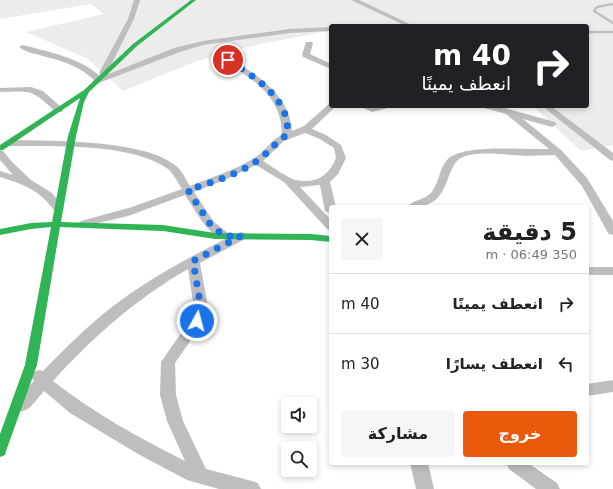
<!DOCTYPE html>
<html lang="ar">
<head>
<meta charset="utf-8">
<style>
	:root { --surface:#fff; --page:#f6f6f6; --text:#222; --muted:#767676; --line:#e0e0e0; --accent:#ea580c }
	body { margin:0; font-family:"DejaVu Sans","Noto Sans Arabic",sans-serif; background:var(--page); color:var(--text); direction:rtl; height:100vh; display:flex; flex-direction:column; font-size:15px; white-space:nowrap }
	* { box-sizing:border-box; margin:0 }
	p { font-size:13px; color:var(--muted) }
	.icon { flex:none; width:22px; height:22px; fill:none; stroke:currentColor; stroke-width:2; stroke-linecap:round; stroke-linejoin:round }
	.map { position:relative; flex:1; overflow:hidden; direction:ltr }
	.drawer { position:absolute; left:329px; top:205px; width:260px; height:260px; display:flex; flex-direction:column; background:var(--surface); border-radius:4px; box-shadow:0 2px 6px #0003; direction:rtl }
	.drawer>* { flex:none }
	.hud { position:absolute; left:329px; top:24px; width:260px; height:84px; border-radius:4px; box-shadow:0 2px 6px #0003; direction:rtl; background:#202124; color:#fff; overflow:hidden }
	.buttons { position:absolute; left:281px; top:397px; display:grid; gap:8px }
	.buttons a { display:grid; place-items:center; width:36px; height:36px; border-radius:4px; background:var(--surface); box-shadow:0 2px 6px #0003; font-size:20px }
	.pin { position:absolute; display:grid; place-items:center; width:34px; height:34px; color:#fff; margin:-17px; border:2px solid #fff; border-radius:50%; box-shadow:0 1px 4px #0007 }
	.me { position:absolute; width:44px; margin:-22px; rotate:7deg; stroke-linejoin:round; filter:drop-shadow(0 0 3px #0008) }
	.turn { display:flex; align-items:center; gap:14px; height:84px; padding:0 12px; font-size:18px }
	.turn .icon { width:52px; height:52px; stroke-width:2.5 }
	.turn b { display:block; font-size:28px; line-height:34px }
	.round { display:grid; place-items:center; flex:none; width:42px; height:42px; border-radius:4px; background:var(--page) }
	.head { display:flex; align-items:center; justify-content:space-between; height:68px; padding:0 12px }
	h1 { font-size:24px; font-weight:700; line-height:30px }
	.primary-button { display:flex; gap:8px; margin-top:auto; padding:8px 12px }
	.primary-button a { flex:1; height:46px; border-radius:4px; background:var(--accent); color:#fff; font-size:16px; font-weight:700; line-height:46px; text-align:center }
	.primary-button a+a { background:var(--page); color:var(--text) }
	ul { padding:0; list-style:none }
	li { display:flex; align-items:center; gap:12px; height:60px; padding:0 12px; border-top:1px solid var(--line) }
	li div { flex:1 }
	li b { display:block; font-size:15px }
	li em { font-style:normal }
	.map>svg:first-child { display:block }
</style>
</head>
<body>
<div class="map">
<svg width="613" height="489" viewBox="0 0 613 489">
	<rect width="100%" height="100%" fill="#fff"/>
	<path fill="#ececec" d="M0,0h613v145l-32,6 -48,-45h54v-80h-256v5l-9,1 -75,15 -53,15 -71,29 -35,-32 -62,-27 78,-18 -13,-10 -91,15z"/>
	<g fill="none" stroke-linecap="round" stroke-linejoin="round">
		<path stroke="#bfbfbf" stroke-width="2.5" d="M613,4l-16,3 -3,4 19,12
			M587,32h26"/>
		<path fill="#bebebe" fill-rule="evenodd" d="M134,0h6l-6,19 -28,56h-6l-1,-2 29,-54z
			M351,0h8l55,26h-8z
			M331,27v4l-42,2 -86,12 -23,7 -84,32 -4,-2 2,-2c-14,-13 -30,-19 -48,-23 -8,-3 -20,-4 -27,-10l4,-2c26,7 58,13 78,32l73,-29 29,-7 86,-12z
			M306,42h6l1,2 -3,10 21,10v5l-28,-12 -1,-2z
			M216,53c7,-1 14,5 20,9 26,16 54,36 56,69l12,-5 25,-22h2v2h5l-24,23 14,6 15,10 5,13 -8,16 -8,8 6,25h-5v7l-6,-3 -5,-26 -20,2 31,33v11l-4,-2 -43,-47 -28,-17 -29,14 -33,13 20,30 14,11 1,4 12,-5 4,1 2,3 -2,3 -45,24 7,39 -3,19 -29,42 1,32 7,26 23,48 46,12 6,2 3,6h-42l-32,-9 -49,-26 -68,-41 -26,-22c-8,9 -16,24 -29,20l-2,-5 2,-5 19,-20 -3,-5 3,-4 5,-2 4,1c22,-22 44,-45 69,-64 35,-27 74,-48 113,-68 -16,-1 -31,-31 -40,-44l-57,21 -43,10 -4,-1 -2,-2 2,-2 51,-14 50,-18c-4,-6 -9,-16 -14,-20 -38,-27 -115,-22 -160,-23l-5,-3 5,-3c41,1 137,-1 168,26 6,4 10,14 14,20 22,-9 46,-16 66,-29 10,-7 15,-17 26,-22 0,-42 -34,-59 -66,-78zM305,133l15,6 14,9 2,10c-7,18 -20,26 -40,22 -7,-1 -26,-15 -33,-19l21,-20zM188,269l5,33 -3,18 -29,42 -1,33 7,26 18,40c-46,-23 -91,-48 -132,-80 40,-44 83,-82 135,-112z
			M31,87l12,4 19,17 1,2 -1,2h-6c-25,-23 -23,-21 -56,-20v-4z
			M359,106h30l-1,2 -16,4z
			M483,106h14l58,16 2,2 -5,3 -29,-8 38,31 26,28 26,43v14l-4,-1 -2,-3 -25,-45 -27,-31c-10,0 -20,1 -30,1 -18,-1 -48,-6 -64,2 -6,3 -8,9 -11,15 -9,25 -14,34 -43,34 6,-7 17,-7 24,-14 8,-10 8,-24 16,-33 14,-17 79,-10 102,-11l-43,-35 -22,-6z
			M542,106h9l62,47v8l-3,-1z
			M0,150l3,1 10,12 18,17 21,13 12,15 -2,2h-8c-16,-21 -29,-25 -54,-33v-6l13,4 -13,-15z
			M587,267h26v8h-26z
			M613,380v12l-26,4v-12z
			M410,463h18l6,26h-18z
			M506,463h22l29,20 3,6h-24l-27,-20z"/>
		<path fill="#30b455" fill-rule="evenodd" d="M191,0h5l-59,46 -48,46 -5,10 -8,34 -15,86 102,3 52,8 96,1 20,2v6l-20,-2 -96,-1 -52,-8 -103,-4 -23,138 -31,86 -1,4 -5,2v-23l25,-69 26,-138 -20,2 -31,6v-6l31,-6 21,-1 16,-86 12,-38 -77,52h-3v-5l84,-55 49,-46z"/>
	</g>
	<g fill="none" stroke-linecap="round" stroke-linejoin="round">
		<path stroke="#1a73e8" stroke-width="7" stroke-dasharray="0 12.6" d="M197,321l3,-19 -7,-41 48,-25h-17l-14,-12 -22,-34c25,-8 53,-16 74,-33 9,-7 15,-16 25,-22 5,-35 -32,-58 -59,-75"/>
	</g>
</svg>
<div class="buttons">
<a><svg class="icon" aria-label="sound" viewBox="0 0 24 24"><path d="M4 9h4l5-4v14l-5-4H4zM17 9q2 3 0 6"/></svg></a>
<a><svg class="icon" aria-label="search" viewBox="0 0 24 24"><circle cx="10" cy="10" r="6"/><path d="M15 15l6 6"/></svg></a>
</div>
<div class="pin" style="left:228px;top:60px;background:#d93025"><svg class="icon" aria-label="arrive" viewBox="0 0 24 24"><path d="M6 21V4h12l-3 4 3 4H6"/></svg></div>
<svg class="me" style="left:197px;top:321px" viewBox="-20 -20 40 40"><circle r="17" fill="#1a73e8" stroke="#fff" stroke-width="3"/><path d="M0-11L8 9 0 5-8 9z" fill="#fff"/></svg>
<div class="hud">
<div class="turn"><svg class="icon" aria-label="right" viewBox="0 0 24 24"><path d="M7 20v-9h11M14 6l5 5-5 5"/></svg><div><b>40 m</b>انعطف يمينًا</div></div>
</div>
<section class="drawer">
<div class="head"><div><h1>5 دقيقة</h1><p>350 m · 06:49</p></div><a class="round"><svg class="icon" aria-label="close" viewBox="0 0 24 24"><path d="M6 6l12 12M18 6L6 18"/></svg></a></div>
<ul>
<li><svg class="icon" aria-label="right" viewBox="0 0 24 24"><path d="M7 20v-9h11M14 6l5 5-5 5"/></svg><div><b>انعطف يمينًا</b></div><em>40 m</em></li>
<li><svg class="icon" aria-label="left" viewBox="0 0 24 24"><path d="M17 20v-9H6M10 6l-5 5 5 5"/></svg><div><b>انعطف يسارًا</b></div><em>30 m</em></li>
</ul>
<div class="primary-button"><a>خروج</a><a>مشاركة</a></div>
</section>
</div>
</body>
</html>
